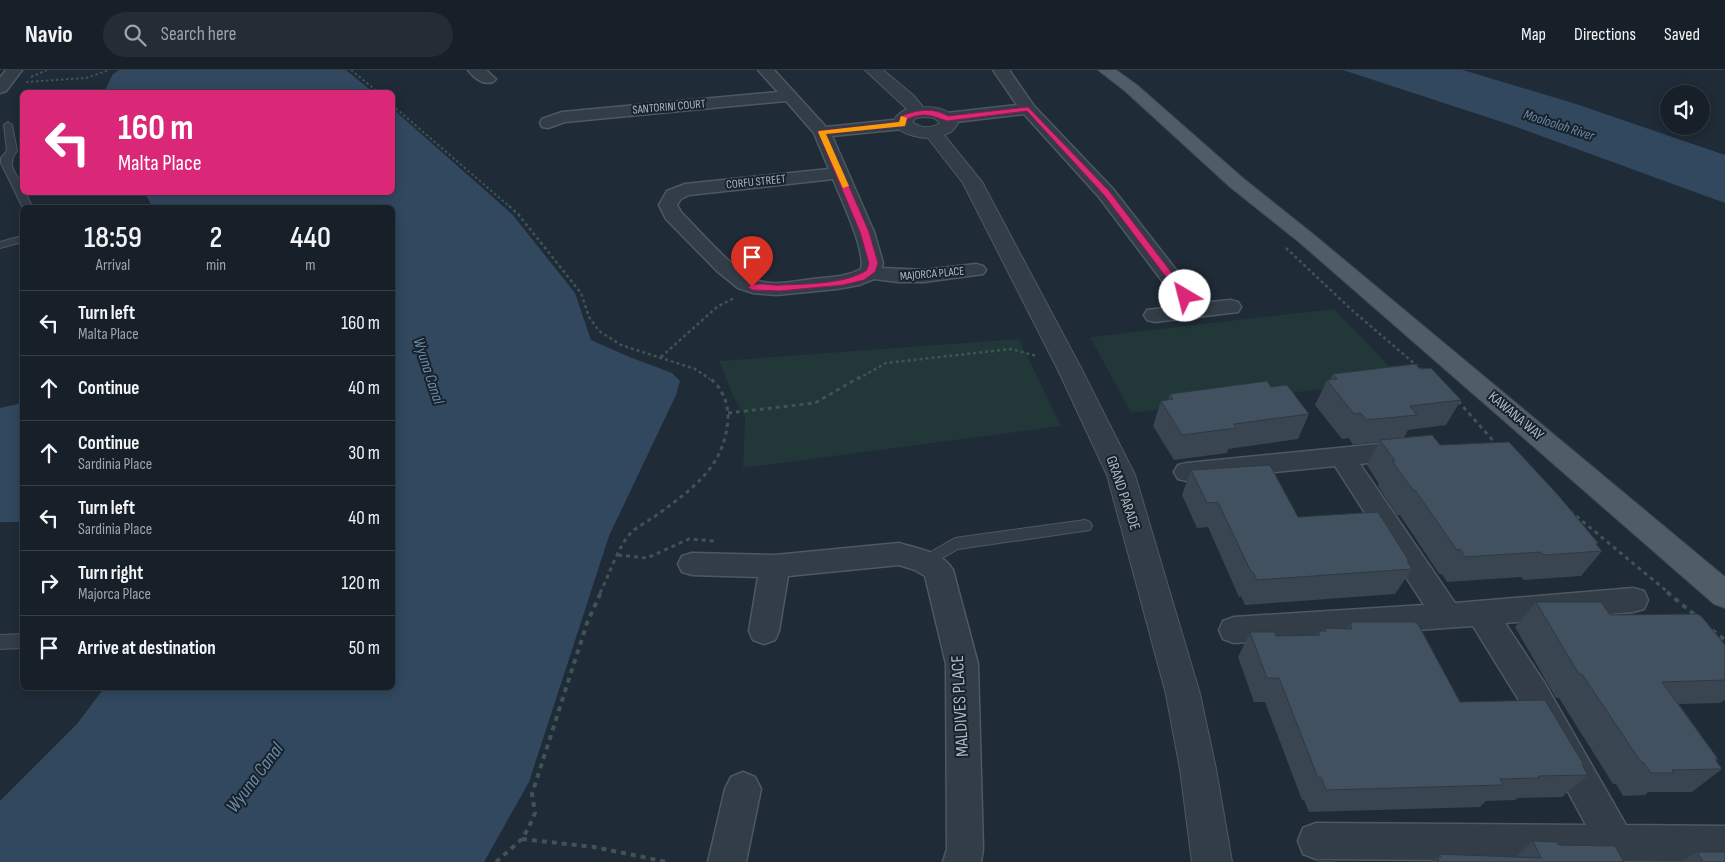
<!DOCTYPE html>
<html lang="en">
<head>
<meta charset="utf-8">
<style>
	:root { --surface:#172029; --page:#242d35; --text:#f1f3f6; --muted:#9ea3a8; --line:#363e46 }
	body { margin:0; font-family:"Sofia Sans Condensed",sans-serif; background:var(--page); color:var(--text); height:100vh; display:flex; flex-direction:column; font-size:19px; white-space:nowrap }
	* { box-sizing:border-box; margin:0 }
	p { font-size:16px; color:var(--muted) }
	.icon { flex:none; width:28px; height:28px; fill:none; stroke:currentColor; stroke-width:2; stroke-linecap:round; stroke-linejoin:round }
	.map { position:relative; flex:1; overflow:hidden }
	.drawer { position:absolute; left:20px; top:135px; width:375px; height:485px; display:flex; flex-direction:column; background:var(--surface); border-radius:8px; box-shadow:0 2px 12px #0003,0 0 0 1px var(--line) }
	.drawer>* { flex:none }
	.top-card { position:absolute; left:20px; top:20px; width:375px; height:105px; border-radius:8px; box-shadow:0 2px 12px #0003,0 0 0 1px var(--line); background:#db2777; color:#fff; overflow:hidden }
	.buttons { position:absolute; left:1660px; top:15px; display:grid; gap:10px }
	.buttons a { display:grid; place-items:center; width:50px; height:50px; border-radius:50%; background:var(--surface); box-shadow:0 2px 12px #0003,0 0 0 1px var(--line); font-size:25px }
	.pin { position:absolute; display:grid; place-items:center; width:42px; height:42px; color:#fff; margin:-51px -21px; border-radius:50% 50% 50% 0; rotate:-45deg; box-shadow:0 0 5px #0007 }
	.pin .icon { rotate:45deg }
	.me { position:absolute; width:55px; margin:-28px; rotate:323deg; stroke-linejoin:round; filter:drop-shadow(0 0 4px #0008) }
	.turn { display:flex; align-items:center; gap:18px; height:105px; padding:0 15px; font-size:22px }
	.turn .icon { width:65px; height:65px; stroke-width:2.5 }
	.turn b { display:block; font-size:35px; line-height:42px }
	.eta { display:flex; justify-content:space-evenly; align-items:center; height:85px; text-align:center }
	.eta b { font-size:30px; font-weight:600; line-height:35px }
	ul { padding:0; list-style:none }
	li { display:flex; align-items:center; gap:15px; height:65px; padding:0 15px; border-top:1px solid var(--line) }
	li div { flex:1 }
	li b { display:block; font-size:19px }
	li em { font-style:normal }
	header { display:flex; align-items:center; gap:30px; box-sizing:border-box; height:70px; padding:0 25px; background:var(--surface); border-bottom:1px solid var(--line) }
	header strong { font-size:24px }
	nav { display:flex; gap:28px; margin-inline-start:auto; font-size:18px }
	.search { width:350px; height:45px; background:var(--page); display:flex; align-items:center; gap:12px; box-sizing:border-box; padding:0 18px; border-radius:28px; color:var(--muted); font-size:19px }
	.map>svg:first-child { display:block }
</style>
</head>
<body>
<header>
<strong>Navio</strong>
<div class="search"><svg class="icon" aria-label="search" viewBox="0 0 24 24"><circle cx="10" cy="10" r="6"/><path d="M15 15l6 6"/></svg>Search here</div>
<nav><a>Map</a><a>Directions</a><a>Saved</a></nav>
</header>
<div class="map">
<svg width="1725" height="792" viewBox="0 0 1725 792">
	<rect width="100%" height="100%" fill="#1f2b37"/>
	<path fill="#213738" d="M1334,239l68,70 -271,34 -41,-76z
		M1019,269l42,87 -318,42 2,-52 -10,-16 -16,-39z"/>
	<path fill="#31485f" d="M119,0h227l27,22h-269l9,-18z
		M1343,0h120l113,34 149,51v48l-214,-78z
		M393,39l119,105 63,79 16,47 36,16 45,17 8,8 -4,14 -67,141 -80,246 -45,80h-484v-61l77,-77 27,-36h288v-480l-240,-1 -7,-14 247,-1z
		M22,333v119h-22v-114z"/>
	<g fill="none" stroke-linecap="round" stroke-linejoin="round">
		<defs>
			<path id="service" d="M8,52l4,3 5,26c-14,18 5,23 5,41h3l8,16h-10l-22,-45v-5l6,-7 -3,-26z
				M22,166v6l-22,6v-6z
				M1085,450l5,2 2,4 -2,4 -132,19 -33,19 -5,-2 -3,-4 3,-4 35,-20z
				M22,564v14l-22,1v-14z"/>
			<path id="minor" d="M6,0h16l-16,21 -6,2v-15z
				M468,0h18l10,9 -3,3c-10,3 -19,-4 -25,-12z
				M758,0h16l52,57 77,-8 6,1 2,4 -2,4 -6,1 -71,7 42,96 9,31 -1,5 42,2 52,-6 7,2 3,4 -3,4 -59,8h-26l-24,-3 -15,6 -22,4 -61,6 -23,-2 -15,-5 -21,-17 -51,-52 -7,-14 8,-14 18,-7 144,-15 -15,-36 -28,-32 -221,21 -17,6 -6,-1 -2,-4 2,-4 20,-7 216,-20zM833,109c8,20 33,71 28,90 -15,8 -32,8 -48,10 -17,2 -37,7 -54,2 -21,-5 -61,-52 -78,-69l-4,-7 4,-6 8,-4z
				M993,0h16l25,36 79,83 89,114 28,-3 8,2 3,5 -3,5 -83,10 -8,-2 -3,-5 3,-5 34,-4 -82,-109 -75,-83 -77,9 -6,-2 -2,-3 2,-3 6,-2 70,-8z
				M1409,371l9,3 4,6 -4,6 -58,8 95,139 178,-15 11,3 4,9 -4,9 -11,3 -128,11 39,59 82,143 99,1v36l-409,-3 -13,-5 -5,-13 5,-13 13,-5 270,2 -66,-123 -47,-76 -239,17 -11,-4 -4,-9 4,-9 11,-4 190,-12 -89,-139 -148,15 -9,-2 -4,-7 4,-7 9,-2z
				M899,473c19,6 44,9 54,27l25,94 5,185 -2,13h-38l4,-13 -1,-185 -21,-88 -10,-6 -16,-5 -111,11 -9,55 -4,9 -11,4 -11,-4 -4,-9 9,-54 -66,-2 -10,-3 -4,-8 4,-8 10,-3 83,2z
				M743,702l12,5 6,12 -15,73h-38l17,-73 6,-12z"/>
			<path id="tertiary" d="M865,0h18l30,25 10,12c14,0 29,2 35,17l-7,8 -7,3 38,47 100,188 53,105 65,219 16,75 16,93h-40l-12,-93 -14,-75 -59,-219 -49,-105 -95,-187 -35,-45c-17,0 -53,-13 -21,-29zM925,47l9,1 6,5c-9,6 -19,5 -28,-1l4,-4z"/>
			<path id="primary" d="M1098,0h18l21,15 107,94 69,55 412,343v31l-11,-4 -415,-362 -69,-55 -105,-96z"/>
		</defs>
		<use href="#service" stroke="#4d5862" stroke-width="2"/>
		<use href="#minor" stroke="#4d5862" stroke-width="3"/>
		<use href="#tertiary" stroke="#4d5862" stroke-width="2"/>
		<use href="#primary" stroke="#3c4651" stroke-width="2"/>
		<path stroke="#3e5455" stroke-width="2" stroke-dasharray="2.5 2.5" stroke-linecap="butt" d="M351,0l27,22
			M31,7l16,-7
			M26,12l60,-4 23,-8
			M392,35l118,102"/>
		<path stroke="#3e5455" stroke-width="2.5" stroke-dasharray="3 3" stroke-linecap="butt" d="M509,136l9,8 63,79 8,24 10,14 22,14 74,24 15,10
			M1286,178l67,63 70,60
			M661,287l56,-50 17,-9
			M858,309l28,-16 125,-14 26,7"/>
		<path stroke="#3e5455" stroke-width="3" stroke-dasharray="4 4" stroke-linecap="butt" d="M1458,331l39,44
			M728,343l87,-10 45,-26
			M1570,441l99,82
			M618,485l29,3 42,-19 25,2
			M600,523c8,-15 18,-46 29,-58 6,-7 17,-13 25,-18 37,-27 72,-50 74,-100 0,-16 -7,-31 -20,-40"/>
		<path stroke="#3e5455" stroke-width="4" stroke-dasharray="5 5" stroke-linecap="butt" d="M1667,522l29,24
			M1712,560l13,10
			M522,769l72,8 73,15
			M496,792l26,-23 7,-12 6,-14 -3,-19 55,-171 14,-31"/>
		<use href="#service" fill="#323d47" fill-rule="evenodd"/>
		<use href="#minor" fill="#323d47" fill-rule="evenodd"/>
		<use href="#tertiary" fill="#323d47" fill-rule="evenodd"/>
		<use href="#primary" fill="#505c68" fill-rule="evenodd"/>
	</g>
	<path fill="#394652" d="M1420,299l41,31 -15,25 -38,5 -4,8 36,7 158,98 -1,2 5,6 -21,25 -57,4 -3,-3 -74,5 -5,-8 -2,1 -40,-60h-3l-19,-29 1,-2 -12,-19 12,-23 -26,3 -4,-7 -7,1 -27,-34 12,-25h3l3,-6z
		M1271,317l38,27 -11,25 -70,10 -1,4 -53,7 -21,-34 8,-25 7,-1 2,-6z
		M1191,400l107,47 111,44 -1,2 4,6 -17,25 -150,11 -4,-9 -2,1 -31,-70 -11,1 -15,-33z
		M1536,532l74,13 115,30v55l-5,3 -41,1 39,55 -2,2 6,8 -30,23h-44l-3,3 -22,1 -7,-12h-3l-54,-86h-3l-41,-71z
		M1351,552l109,80 124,63 -1,1 5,9 -26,22 -44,1 -3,2 -29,1 -6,6 -171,5 -5,-12h-2l-37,-98h-11l-16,-45 12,-25 26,4 40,-1 2,-4h5l2,-3 22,1z
		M1533,771l26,4 65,17h-193l8,-8 76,3z
		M1697,782l28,10h-44z"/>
	<path fill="#42515f" stroke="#2e3942" d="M1415,294l5,5 11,-1 30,32 -51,6 7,9 -51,5 -5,-7 -7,1 -27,-34 10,-1 -4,-5z
		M1267,311l4,6 16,-2 22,29 -75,10 2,4 -54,7 -21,-34 12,-2 -3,-5z
		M1432,365l8,10 69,-3 50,54 39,47 -2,1 6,7 -58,4 -3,-3 -76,5 -5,-8 -3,1 -42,-60h-2l-21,-29h3l-15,-21z
		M1270,395l28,52 80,-5 31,49h-2l5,8 -155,11 -4,-8h-2l-33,-70 -11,1 -16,-33z
		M1536,532h65l9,13 88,-1 4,3 23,28v35l-63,2 56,77h-3l7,10 -50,1 2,3h-23l-8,-11h-2l-59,-88h-3z
		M1351,552h63l4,2 42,78 85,-2 39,65h-2l6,10 -50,1 1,2 -39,1 3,6 -177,5 -5,-13 -3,1 -39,-100h-12l-17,-46h25l1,4 44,-1 -2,-4h8l-1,-3 27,1 -2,-5h2z
		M1533,771l24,1 2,3 56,1 9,16h-185l-2,-5h4l-2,-3 102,4z
		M1697,782h28v10h-22z
		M1317,790l17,1 1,1h-18z"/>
	<path fill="#db2777" stroke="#8e194d" d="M1028,37l81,84 79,103v4h-6l-78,-103 -77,-84 -80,10c-17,-6 -23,-9 -40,-2l-1,5 -3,2 -77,8 43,98 9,31 -3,9 -11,8 -21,5 -63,6 -28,-1 -4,-3c7,-6 24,-1 34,-2 25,-1 64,-1 85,-15l2,-7 -9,-31 -42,-100 1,-1 80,-9 2,-6c16,-6 31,-9 47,0z"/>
	<path fill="#f59e0b" d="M901,46l6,2 -2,8 -79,8 23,52 -6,2 -25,-56 1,-1 80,-9z"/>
	<g text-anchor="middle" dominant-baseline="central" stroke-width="4" stroke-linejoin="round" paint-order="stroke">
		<g font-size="12" fill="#acb8c4" stroke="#18222b">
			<text transform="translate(669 37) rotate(-5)">SANTORINI COURT</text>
			<text transform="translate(756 112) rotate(-6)">CORFU STREET</text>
			<text transform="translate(932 204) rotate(-5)">MAJORCA PLACE</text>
		</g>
		<g font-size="14" font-style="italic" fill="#6b8baa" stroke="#18222b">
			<text transform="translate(1559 55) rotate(18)">Mooloolah River</text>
		</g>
		<g font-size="15" fill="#acb8c4" stroke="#18222b">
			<text transform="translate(1516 346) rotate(40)">KAWANA WAY</text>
			<text transform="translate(1123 423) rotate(71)">GRAND PARADE</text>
		</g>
		<g font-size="16" font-style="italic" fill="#6b8baa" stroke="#18222b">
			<text transform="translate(428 301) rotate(72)">Wyuna Canal</text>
		</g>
		<g font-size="18" fill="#acb8c4" stroke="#18222b">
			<text transform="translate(960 636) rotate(-93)">MALDIVES PLACE</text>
		</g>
		<g font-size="19" font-style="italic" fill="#6b8baa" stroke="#18222b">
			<text transform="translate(255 708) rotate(-53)">Wyuna Canal</text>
		</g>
	</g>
</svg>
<div class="buttons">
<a><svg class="icon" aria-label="sound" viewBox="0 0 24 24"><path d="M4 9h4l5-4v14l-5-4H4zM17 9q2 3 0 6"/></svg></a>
</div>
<div class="pin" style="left:752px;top:217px;background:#d93025"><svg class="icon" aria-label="arrive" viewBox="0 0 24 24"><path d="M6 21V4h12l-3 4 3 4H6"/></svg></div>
<svg class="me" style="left:1185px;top:226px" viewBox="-20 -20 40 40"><circle r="19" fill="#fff"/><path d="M0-13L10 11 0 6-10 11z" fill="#db2777"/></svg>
<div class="top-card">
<div class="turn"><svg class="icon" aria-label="left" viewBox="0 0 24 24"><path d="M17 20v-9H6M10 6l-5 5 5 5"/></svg><div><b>160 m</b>Malta Place</div></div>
</div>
<section class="drawer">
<div class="eta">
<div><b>18:59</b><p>Arrival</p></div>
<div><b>2</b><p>min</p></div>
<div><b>440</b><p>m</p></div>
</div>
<ul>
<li><svg class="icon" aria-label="left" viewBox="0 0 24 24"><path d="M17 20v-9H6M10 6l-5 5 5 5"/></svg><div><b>Turn left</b><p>Malta Place</p></div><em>160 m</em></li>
<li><svg class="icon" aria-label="ahead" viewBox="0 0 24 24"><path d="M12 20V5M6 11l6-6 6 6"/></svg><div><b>Continue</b></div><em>40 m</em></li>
<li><svg class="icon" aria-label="ahead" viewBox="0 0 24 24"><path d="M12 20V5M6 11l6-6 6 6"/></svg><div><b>Continue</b><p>Sardinia Place</p></div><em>30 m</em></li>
<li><svg class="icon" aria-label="left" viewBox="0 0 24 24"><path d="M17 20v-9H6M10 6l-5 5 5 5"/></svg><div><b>Turn left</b><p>Sardinia Place</p></div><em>40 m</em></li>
<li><svg class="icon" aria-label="right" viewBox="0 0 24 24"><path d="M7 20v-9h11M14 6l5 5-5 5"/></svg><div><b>Turn right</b><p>Majorca Place</p></div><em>120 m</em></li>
<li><svg class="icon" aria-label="arrive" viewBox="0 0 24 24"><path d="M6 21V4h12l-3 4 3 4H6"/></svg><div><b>Arrive at destination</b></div><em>50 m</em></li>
</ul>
</section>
</div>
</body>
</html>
